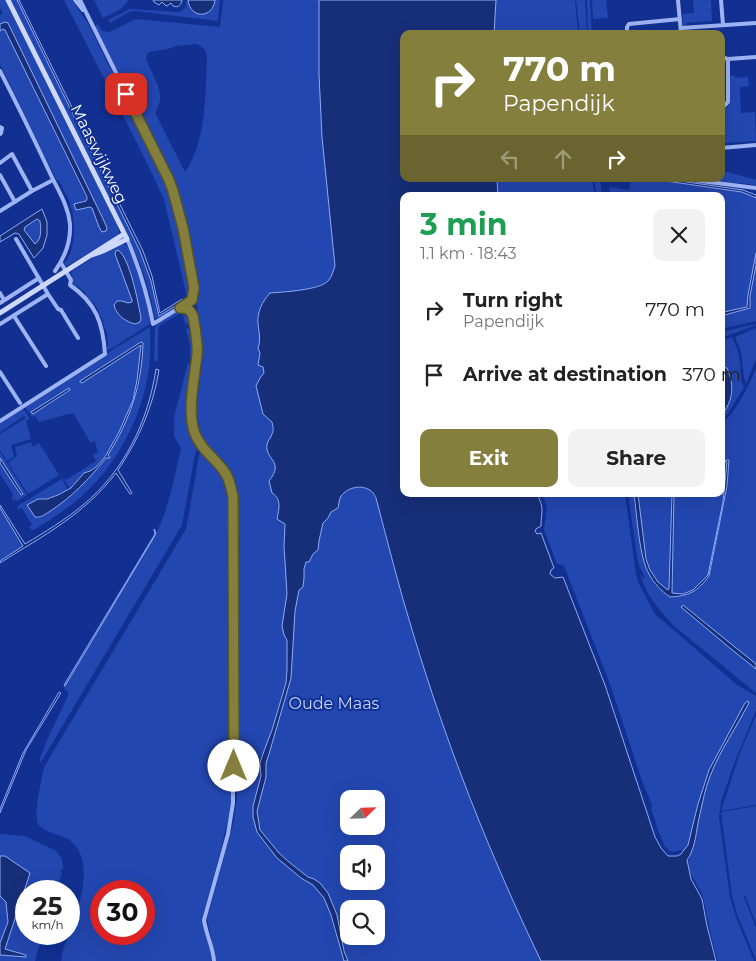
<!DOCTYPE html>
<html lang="en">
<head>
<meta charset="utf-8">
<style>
	:root { --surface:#fff; --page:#f2f2f2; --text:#222; --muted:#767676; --accent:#857f3d }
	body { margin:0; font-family:Montserrat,sans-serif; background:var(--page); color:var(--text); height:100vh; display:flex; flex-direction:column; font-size:19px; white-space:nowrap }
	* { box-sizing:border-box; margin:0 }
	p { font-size:16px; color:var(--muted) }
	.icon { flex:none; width:28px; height:28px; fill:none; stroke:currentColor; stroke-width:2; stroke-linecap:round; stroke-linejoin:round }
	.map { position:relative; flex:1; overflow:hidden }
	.sheet { position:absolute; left:400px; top:192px; width:325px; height:305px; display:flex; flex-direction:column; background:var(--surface); border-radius:10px; box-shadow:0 5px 20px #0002 }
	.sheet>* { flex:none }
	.top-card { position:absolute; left:400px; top:30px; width:325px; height:152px; border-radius:10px; box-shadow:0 5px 20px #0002; background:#857f3d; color:#fff; overflow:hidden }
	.needle { width:32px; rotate:67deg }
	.tools { position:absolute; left:340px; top:790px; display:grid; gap:10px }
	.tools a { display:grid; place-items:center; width:45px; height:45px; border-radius:10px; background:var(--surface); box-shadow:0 5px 20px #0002; font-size:25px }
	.speed { position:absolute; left:15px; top:880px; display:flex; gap:10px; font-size:25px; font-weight:700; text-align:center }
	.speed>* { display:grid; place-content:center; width:65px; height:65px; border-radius:50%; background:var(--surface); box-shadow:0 5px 20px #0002; line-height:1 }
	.speed small { font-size:12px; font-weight:400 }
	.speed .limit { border:8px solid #d22; background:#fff; color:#111 }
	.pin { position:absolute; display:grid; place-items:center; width:42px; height:42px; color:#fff; margin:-21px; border-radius:10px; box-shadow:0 2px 8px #0006 }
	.me { position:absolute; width:55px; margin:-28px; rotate:0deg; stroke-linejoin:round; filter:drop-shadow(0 0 4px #0008) }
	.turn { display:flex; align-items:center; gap:18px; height:105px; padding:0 20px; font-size:22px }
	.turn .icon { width:65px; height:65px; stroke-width:2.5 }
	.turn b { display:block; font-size:35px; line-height:42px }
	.lanes { display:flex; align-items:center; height:48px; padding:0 20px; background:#0003; justify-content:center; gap:25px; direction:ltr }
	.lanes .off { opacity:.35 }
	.round { display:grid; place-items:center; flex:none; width:52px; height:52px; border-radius:10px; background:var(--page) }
	.head { display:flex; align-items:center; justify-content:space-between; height:85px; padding:0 20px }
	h1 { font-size:30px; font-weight:700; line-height:38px; color:#1e9e55 }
	.button { display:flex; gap:10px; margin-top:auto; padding:10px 20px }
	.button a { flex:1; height:58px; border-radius:10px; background:var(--accent); color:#fff; font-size:20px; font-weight:700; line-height:58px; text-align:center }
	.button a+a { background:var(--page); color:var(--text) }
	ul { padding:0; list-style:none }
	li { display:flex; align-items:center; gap:15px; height:65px; padding:0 20px }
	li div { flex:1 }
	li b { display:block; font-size:19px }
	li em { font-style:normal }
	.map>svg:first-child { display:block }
</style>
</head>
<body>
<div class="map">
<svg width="756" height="961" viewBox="0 0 756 961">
	<rect width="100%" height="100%" fill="#113092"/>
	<path fill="#2347b1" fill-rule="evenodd" d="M0,0h7l110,224 2,8 -1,4 -49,29 -3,1 -2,-3c12,-11 11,-39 8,-54h-1l-1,-7 -11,-21h-2l-57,-117v-33l3,-2 2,1 81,167 1,2 -1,2 -11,3 1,6 14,-3 2,1 7,19 7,4 -101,-209 -5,2v-9l3,-1 -3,-7z
		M11,0h6l123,251 11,30 8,35 24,-15 4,-4 -23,-98 -20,-42 -80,-157h8l17,25 80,163c13,31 16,67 22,100v9l-3,3 -31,19 -3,-2c-3,-24 -11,-47 -21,-70z
		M94,0h34c-5,10 -15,13 -25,18z
		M187,0h33l-2,21 -84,-10 -5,1 -19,11 -2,-3 22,-11 50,3 5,-4z
		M223,0h96l3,137 13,129 35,224 6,8c22,84 45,168 75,250 26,73 58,143 90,213h-325l-9,-42 26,-95 4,-25 -1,-52 2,-52v-190c-2,-10 -4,-21 -9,-30 -9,-17 -26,-28 -30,-48 -6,-25 3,-48 4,-73 0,-16 -4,-33 -6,-49l-1,-4 -1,-15 -17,-90 -80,-161 -3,-9 3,-2 4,7 7,1 27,-13 84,8zM196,44c7,3 10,5 11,13 -2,37 0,84 -22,115l-29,-57c-1,-6 3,-9 4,-15 2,-10 -10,-31 -14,-41l1,-4 2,-3 19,-3 8,-3zM349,799h27v27h-27zM349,854h27v27h-27zM349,909h27v27h-27z
		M496,0h79l3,34h-84z
		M576,0h9l2,34h-7z
		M587,0h3l2,34h-4z
		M592,0h14l2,18 -15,1z
		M693,0h18l1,21 -26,2 -1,3 -2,-1 -1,-11 12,-1z
		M735,75v3l11,-1v-1l2,1 1,9 -9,1 1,26 14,-1 1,29 -31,2 -4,-35 7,-1 2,-3v-28z
		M721,171l7,1 28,8v5l-57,-6h22z
		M496,179h96l3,17h-97z
		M594,179h6l2,17h-5z
		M631,179h21l90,13 14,6v55l-8,42 -1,13 -22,5 -1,-1 -3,-11v-105h-111l-1,-9 20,3z
		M37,219l3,2c1,8 2,18 -5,23l-11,-14 1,-3z
		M121,244h3l4,3c11,24 19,50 22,77l-41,26 -2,-1v-2l1,-1 -1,-12 -6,-18h-1l-2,-3 1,-1 -6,-10 -1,1 -7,-8 1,-2 -9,-7 -2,1 -1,-1 -3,-14 23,-15zM126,263l9,27 6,28v2l-6,4c-8,-2 -17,-8 -21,-16l8,-7 8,2 2,-3 -5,-17z
		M756,265v56l-35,8v-13l29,-8v-12z
		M179,310c8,-2 11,3 13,10l-2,3 -5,1 -3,-12 -23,14 -1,6v30l-3,-1 -1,-4 1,-29 4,-6z
		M756,324v1l-35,13v-6z
		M150,327c0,10 1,20 0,31 -4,53 -32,109 -75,144 -13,10 -27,19 -41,28h-2l-3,-3 3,-2 -10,-17 -4,2 -1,-2 2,-3 43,-26 6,11c-10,5 -18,9 -30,9l-3,18 59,-45 12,-14h3l-1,-3c14,-23 27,-50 32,-76 2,-12 2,-24 3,-36h-2l-61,38v1l2,1 59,-38c1,34 -19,99 -45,122 -4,4 -10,4 -13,7 -5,5 -8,10 -13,15l-7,-11 3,2 30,-19 -3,-6 5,-3 -3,-11 -4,2 -18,-30 -34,9 -4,-6 -3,1 -7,-10 78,-49 4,-5zM69,389l1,2 -37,23 -1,-3z
		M193,328l2,28h-5v-12l-4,-15z
		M756,328v31l-10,25 -2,-7 -3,-25 -6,-15z
		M732,337c4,8 7,16 8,25 1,9 0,17 4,25l-15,25 -8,9c0,-8 7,-14 10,-22 3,-10 -3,-22 -5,-32h-3l-2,3v-29z
		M188,363l7,1c-3,29 -10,53 4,81l-4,9 -13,71 -141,237 -2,-1 8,-21 21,-44v-4l-5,-5 91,-150c15,-27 20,-59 27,-89l-7,-12v-19z
		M756,369v324l-82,-67c-15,-16 -28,-31 -34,-52l4,5 1,-1 -7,-15 -10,-69h6c3,21 5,63 15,80 5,9 12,17 21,23l13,-1 11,-5 15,-15 12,-62 -13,61 -15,15 -10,4h-11l2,-100h47v-32h6l1,5 -4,32 3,-13 2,-25h-8v-36c16,-15 26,-36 35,-56z
		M23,408l7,11 -4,2 5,18 -20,6 3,12 -7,4 -7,-11v-16l26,-16 -2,-2 -24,16v-9z
		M31,442l2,5 6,-4 20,32 -31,19 -20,-31 9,-7 -2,-9z
		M202,448c12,14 27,29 29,47 1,10 1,20 1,29v278l-12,51 -18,65 9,36v7h-150l1,-8c10,-29 38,-87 9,-112 -8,-7 -28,-8 -33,-17 -5,-10 4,-45 6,-57l142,-238 3,-16 10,-57zM101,891h43v43h-43z
		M0,452l27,43 -10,6 -1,-2 -2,2 -2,-3 1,-4 -13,-20v-11l20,32 3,-2 -23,-35z
		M542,494h83l11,81 3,9 16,30 82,71 19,11v14l-24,59 -11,33 -2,15 11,81 7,22 17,41h-36l-6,-21 -9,-44 -14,-26 -1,-8 2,-5 -9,-7 -7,2 -5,-1 -5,-6 -6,-15 -7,-22 1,-3 -2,-5 -8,-19 -32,-97 -46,-118 -1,-1 -6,-1 -13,-34 3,-23z
		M638,494h34l-3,94 -1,3 -10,-9 -8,-12 -4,-11z
		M0,508l24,38 -24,15z
		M756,715v90l-35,6 19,-58z
		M756,806v118l-11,-29h-2l13,33v32l-19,-46 -5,-18 -11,-84z
		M0,834l25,2 31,15 6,8 1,10 -3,1 2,4 -7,17h-29v43h17l-8,27h-35z"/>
	<path fill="#172e79" stroke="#8fabf6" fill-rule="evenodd" d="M17,0h2l124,251 9,25 8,37 22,-14 1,2 -24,15 -8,-35 -11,-30z
		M153,0h29c-1,5 -3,8 -9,6l-2,-3 -4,3 -2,-1 -3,-3 -3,3 -5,-3z
		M188,0h27c-2,19 -25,19 -27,0z
		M319,0h177l-2,34h-90v145h93l1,17h-94v298h133c8,16 4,16 4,32l-5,3 -1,2 2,3 4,-1 13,35 -3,2 -1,4 5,4 8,-1 42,108 50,152 6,11 7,8h9l4,-2 7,-9 10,-41 11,-34 36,-67 3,-2 1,2 -5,9c-13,24 -29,47 -37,73 -4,13 -6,25 -9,38 -2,12 -4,28 -11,37l4,19 11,20 5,27 9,35h-175c-51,-106 -94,-215 -128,-328 -14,-45 -25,-90 -37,-135 0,-1 -4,-7 -5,-7 -9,-7 -23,-4 -30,5 -2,4 -2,8 -3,12l-7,4 -3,6 -5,5 -4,18 -1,9 -5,4 -4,8h-3l-2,7v9l-1,9 -4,3 -4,21 -4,67 -22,76 -3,9v14l-9,34 3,19 19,23 10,9 19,15 6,2 6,4 8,10 9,22 7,36 4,10h-4l-13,-46 -7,-17 -11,-13 -12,-7 -24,-20 -20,-26 -4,-15v-11l8,-30 -1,-13 4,-12 8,-21 14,-47 1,-14v-29l-3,-5 -2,-9 5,-32 -3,-48 1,-22 -8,-5c2,-10 5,-20 -5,-26l-3,-12c16,-20 -4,-21 -2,-36 0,-4 4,-7 5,-11 2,-3 1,-8 0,-12l-9,-8 -7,-28 4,-8 4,-5 -1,-6 -5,-2 2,-12 -2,-5c3,-8 1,-16 0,-24 -1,-12 4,-22 12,-31 13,-1 50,-3 58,-12 4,-4 5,-10 7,-15l-13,-129 -3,-63z
		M5,22l3,1 96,198 3,7 -1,3 -4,1 -3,-5 -7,-19 -2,-1 -14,3 -2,-6 12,-3 1,-2v-2l-82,-167 -2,-1 -3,2v-7z
		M652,179h14l77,11 13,5v3l-14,-6z
		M42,209l5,13v13l-4,13 -9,10 -15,-24 -4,-1 -15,9v-6zM37,219l3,2c1,8 2,18 -5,23l-11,-14 1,-3z
		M118,250c12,8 20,52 23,68l-1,4 -5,2c-9,-2 -19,-9 -21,-19l3,-4h5l6,2 4,-1v-2l-17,-46 1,-3z
		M756,253v12l-6,31v12l-29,8v-15l3,11 23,-5 1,-12z
		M141,342l2,1c-1,42 -13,77 -35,112l2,3h-4c-17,21 -34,39 -57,54 -5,3 -9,6 -14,5l-8,-12 11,-6h9l11,-4 13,-7 13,-15 6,-2 6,-4 9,-10 14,-25 14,-32 4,-20 4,-35 -59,38 -2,-1v-1z
		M723,367l4,1c8,18 6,33 -6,48v-45z
		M156,369l3,1c-6,37 -20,69 -41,100l14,23 -2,1 -14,-21c-32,42 -72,62 -116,90v-2l23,-15 -23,-38v-3l25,39c20,-12 40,-24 58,-39 41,-34 65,-83 73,-136z
		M69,388l1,2 -37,24 -2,-2z
		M0,458l23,36 -2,1 -21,-32z
		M729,460l-2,26 -18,90c-12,16 -20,20 -39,21 -9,-6 -16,-14 -21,-23 -10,-17 -12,-59 -15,-80h4l8,65 4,11 8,12 10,8 1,-2 3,-94h2l-2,99 11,1 10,-4 15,-15 15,-73 4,-40 -6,-1z
		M154,529l2,4 -2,4 -89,149 -1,-1 91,-151z
		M683,605l73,59v5l-25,-20 -50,-42z
		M59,692l2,1 -35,57 -26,63v-4l23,-56z
		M0,856h5l25,17 -25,76 21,6v2l-26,-2v-12l8,-21 -2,-20 -6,-6z"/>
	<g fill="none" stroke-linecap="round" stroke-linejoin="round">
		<path stroke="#9eb3f3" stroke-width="4" d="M75,0l8,10
			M80,0l89,180c9,24 14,51 19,77 3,14 6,28 4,43l-39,24c-6,-32 -13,-55 -26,-85
			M678,0l3,34
			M721,0l2,25
			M681,28l75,-5
			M627,34v-7l2,-3 51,-5
			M721,57l7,2 28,-2
			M0,71c17,33 33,66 49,100 8,18 19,33 21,53 1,18 -5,33 -15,47
			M721,106l4,-1 3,-3v-43
			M0,127l2,1 -1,5 -1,1
			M721,148l35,-3
			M0,163l12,-9 20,37
			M0,175l15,27
			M685,179l71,9
			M0,211l32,-20 21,-11
			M16,239l32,55 10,15 3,1 17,28
			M0,293l4,7
			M0,303l39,-25
			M180,308h8l3,3 4,16 2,25 -6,59 3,20 7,14 7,9 10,9 8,11 4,10 3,12 1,17 -1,290 -5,31 -24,86c2,14 9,27 10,41
			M14,316l32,50
			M0,324l48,-30
			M0,372l20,31
			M0,421l105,-67c-2,-31 -9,-51 -35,-69l1,-5 -10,-17"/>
		<path stroke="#cdd8fc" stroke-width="5" d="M8,0l119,239 -24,12 -11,4
			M0,313l124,-79"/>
	</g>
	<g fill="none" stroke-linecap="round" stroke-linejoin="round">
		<defs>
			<path id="route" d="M126,94l43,86 4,11 10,37 11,60 -2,12 -12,8c7,0 10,1 13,8 2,12 5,26 4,38 -2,24 -10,54 -3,77 6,19 22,27 32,43 4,7 5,15 7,22l1,270"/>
		</defs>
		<use href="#route" stroke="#565328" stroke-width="12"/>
		<use href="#route" stroke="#857f3d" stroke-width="9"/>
	</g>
	<g text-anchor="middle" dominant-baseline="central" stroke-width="4" stroke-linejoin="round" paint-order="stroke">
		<g font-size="16" fill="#fff" stroke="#113092">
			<text transform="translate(99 154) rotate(64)">Maaswijkweg</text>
		</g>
		<g font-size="16" fill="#c5d3fd" stroke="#113092">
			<text x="334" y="703">Oude Maas</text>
		</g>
	</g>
</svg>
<div class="tools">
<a><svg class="needle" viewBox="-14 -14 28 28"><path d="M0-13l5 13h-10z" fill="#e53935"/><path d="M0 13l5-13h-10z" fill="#767676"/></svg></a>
<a><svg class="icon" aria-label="sound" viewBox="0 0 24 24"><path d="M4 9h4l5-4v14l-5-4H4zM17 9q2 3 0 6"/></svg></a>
<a><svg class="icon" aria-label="search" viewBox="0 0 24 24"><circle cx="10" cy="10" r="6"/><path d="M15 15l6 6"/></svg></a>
</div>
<div class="speed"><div>25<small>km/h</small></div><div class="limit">30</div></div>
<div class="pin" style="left:126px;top:94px;background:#d93025"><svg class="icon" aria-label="arrive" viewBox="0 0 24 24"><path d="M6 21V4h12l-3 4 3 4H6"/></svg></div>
<svg class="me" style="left:234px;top:766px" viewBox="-20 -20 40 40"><circle r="19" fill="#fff"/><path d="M0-13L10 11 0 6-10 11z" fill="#857f3d"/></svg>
<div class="top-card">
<div class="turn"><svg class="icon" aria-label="right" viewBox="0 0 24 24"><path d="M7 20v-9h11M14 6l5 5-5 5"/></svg><div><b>770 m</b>Papendijk</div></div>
<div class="lanes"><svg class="icon off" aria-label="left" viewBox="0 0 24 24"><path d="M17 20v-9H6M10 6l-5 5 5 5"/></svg><svg class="icon off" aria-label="ahead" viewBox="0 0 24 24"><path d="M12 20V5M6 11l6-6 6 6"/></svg><svg class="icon" aria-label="right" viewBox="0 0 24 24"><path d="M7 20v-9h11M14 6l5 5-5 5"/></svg></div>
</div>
<section class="sheet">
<div class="head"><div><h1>3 min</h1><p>1.1 km · 18:43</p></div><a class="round"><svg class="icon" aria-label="close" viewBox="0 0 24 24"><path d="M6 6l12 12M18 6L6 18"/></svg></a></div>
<ul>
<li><svg class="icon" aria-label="right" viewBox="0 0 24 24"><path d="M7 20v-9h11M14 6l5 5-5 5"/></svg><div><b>Turn right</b><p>Papendijk</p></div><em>770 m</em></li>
<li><svg class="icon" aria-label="arrive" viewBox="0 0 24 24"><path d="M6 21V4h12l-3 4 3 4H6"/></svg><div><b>Arrive at destination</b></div><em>370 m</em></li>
</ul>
<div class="button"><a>Exit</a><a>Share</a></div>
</section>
</div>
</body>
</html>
